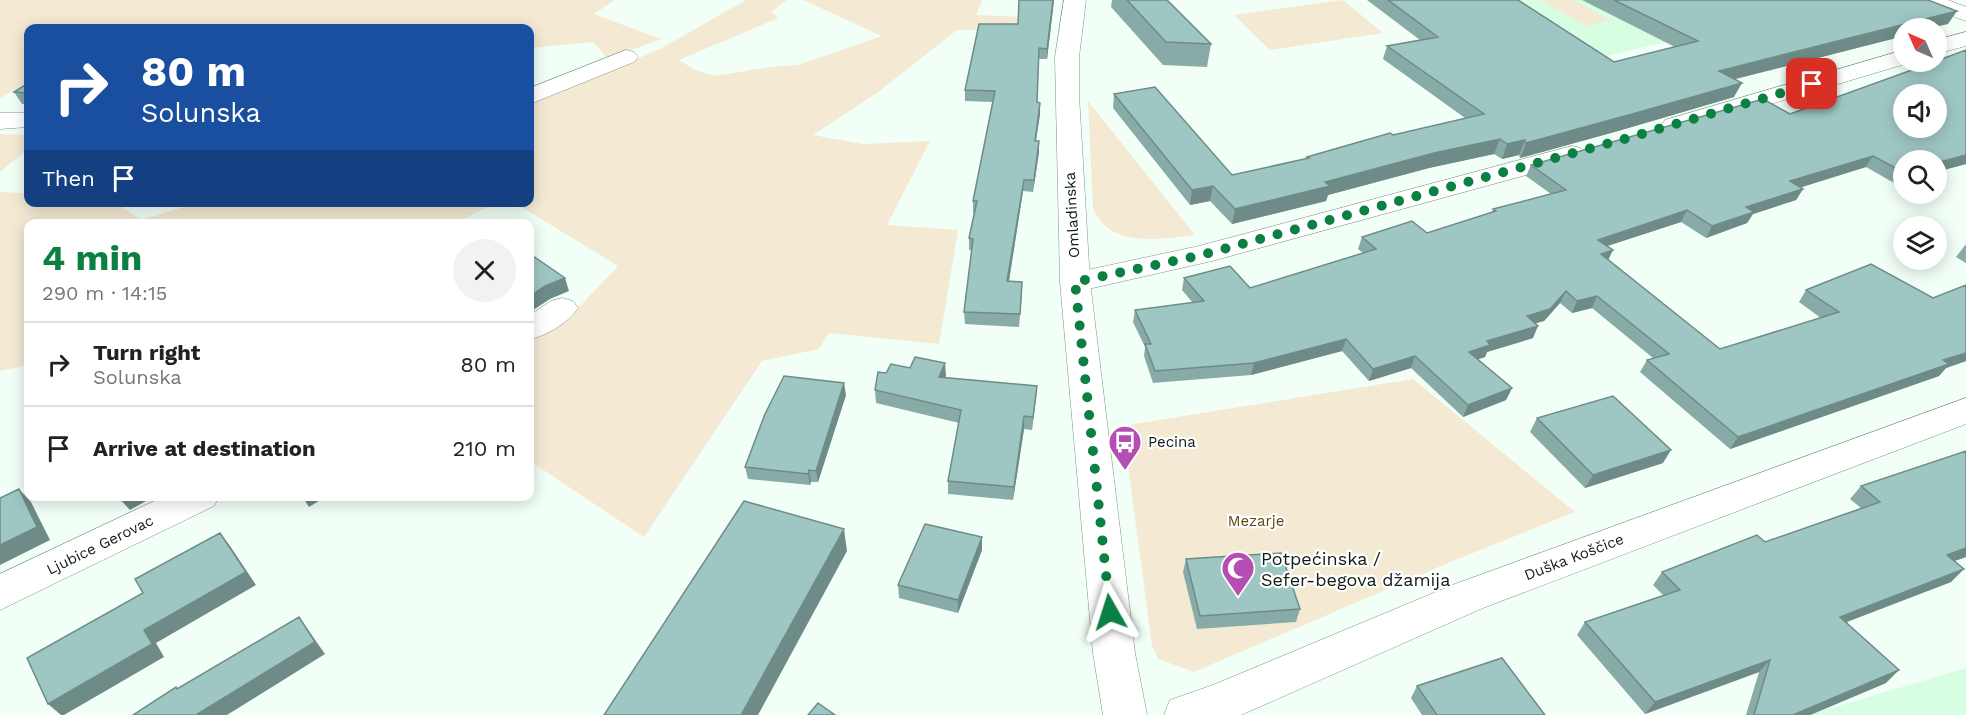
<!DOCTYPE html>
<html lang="en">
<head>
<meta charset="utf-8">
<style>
	:root { --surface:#fff; --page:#f2f2f2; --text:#222; --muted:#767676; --line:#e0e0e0; --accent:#0b8043 }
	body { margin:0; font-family:"Work Sans",sans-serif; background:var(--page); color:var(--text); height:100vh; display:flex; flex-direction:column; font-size:22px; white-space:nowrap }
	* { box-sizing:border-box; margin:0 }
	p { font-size:20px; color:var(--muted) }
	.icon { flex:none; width:33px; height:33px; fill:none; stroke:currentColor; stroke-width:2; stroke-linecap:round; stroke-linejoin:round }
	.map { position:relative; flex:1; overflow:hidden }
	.details { position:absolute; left:24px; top:219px; width:510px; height:282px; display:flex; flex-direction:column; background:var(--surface); border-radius:12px; box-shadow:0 3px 15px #0003 }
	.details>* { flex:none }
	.top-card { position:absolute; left:24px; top:24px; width:510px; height:183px; border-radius:12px; box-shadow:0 3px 15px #0003; background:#1a4fa0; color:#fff; overflow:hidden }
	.needle { width:39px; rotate:315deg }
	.controls { position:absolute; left:1893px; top:18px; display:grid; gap:12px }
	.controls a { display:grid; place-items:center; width:54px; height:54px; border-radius:50%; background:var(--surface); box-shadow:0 3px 15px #0003; font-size:30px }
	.pin { position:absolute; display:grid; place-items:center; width:51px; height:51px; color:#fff; margin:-26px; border-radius:12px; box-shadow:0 3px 9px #0006 }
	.me { position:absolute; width:66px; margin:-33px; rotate:354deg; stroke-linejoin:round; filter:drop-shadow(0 0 4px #0008) }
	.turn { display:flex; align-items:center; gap:21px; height:126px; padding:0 18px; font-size:27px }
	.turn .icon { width:78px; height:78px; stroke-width:2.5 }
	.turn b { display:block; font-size:42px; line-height:51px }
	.then { display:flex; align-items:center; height:57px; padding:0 18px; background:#0003; gap:12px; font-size:22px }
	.round { display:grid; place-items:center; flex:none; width:63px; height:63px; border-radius:32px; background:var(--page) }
	.overview { display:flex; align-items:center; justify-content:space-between; height:102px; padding:0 18px }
	h1 { font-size:36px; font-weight:700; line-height:45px; color:var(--accent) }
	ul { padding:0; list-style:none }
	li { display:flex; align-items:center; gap:18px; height:84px; padding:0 18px; border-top:2px solid var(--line) }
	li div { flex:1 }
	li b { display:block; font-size:22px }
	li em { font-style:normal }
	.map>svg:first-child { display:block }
</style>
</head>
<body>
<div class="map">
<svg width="1966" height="715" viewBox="0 0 1966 715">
	<rect width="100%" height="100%" fill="#f2fff6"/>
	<path fill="#d7fde2" d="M1501,0h398l-117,14 -191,46z
		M1966,668v47h-158z"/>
	<path fill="#f4ead4" d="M0,0h615l-21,14 67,25 -53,20 -15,-17 -63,6v-20h-502v54l-28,16z
		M746,0h41l-16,12 7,6 -99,42 16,10 21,6 53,-9 29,-2 84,-29 -79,-36h179l-6,15 75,3v12h-94l-80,63 -64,42 50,9 67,-3 -43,84 71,5 -19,114 -110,-11 -10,16 -57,12 -118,176 -114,-76v-122l51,-34 37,-39 -103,-63 15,-1v-98l130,-55z
		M1343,0l40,33 -113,17 -36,-35z
		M1539,0h34l37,20 -24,6z
		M1088,101l107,134c-33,4 -86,14 -102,-27z
		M0,134l28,1v14l-28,23z
		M0,192l28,1v9l88,1 25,17 56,-17h299l-43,21h-425v141l-28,6z
		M1413,379l162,133 -122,49 -259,111 -36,-13 -6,-13 -25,-187 1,-34z"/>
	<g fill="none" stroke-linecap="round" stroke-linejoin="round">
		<defs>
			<path id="street" d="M1917,0h31l18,7v14l-46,-16z
				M626,50l8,2 4,5 -4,5 -104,42v-16z
				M0,113h28v14l-28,2z
				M562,298l11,3 5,7c-10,15 -32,28 -48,31v-24l21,-14z
				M1966,398v26l-483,184 -242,107h-77l6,-15 43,-15 242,-101z
				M165,496h54l-5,10 -214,104v-36z"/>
			<path id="secondary" d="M1966,32v14l-30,8v-14z
				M1904,50v12h8l-229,68 -9,3 -9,-3 -4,-5 4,-5z
				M1572,146l9,2 4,6 -4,6 -369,101 -137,31 -11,-3 -4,-7 4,-7 135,-29z"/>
			<path id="primary" d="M1064,0h22l-7,57v38l11,187 45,371 12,62h-44l-10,-62 -33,-371 -5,-225z"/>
		</defs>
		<use href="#street" stroke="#799682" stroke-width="1"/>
		<use href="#secondary" stroke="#799682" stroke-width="1"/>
		<use href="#primary" stroke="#799682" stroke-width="1"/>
		<use href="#street" fill="#fff" fill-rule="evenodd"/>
		<use href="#secondary" fill="#fff" fill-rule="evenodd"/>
		<use href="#primary" fill="#fff" fill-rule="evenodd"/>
	</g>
	<path fill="#88aba8" d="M1019,0h35l-7,59h-8l-2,43 3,1v11l-4,27h3v11l-6,40 -10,-1 -14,90 13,13 -3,33 -54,-3 -1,-12 8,-62h-3v-12l5,-25h-1v-12l20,-99 -28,-1v-11l53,-66z
		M1112,0h55l44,44 -4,23 -44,-2 -52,-58z
		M1367,0h151l96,62 61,-15 -93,-47h346l20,24 -44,4v8l-170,43v18l-116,34 -98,27 -1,-3 -17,4 -8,-5 -65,14 -101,27 -2,6 -94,23 -22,-23 -20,4 -77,-97 1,-14 118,81 75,-16v-2l86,-22 72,-17 -82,-59 4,-13 33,-6z
		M1966,50v114l-30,8v-12h-32v21l-8,3 -30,-17 -65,20 2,2 -7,11 -43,14 -6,9 -41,15 -25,-16 -74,24 6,4 -5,10 112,89 101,-31 -22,-16 7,-12 127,8 33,-13v76l-20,7 -7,8 -209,73 -90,-77 7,-12 6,-2 -61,-50 -20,5 -12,-10 -16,18 -8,2 -3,15 -46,14 -2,5 -7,2 34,29 -6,12 -43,17 -52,-49 -42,13 -27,-30 -91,24 -98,8 -9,-27 1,-9 -12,-25 2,-12 58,-7 -11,-13 2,-12 66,10 113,-35 -5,-4 4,-12 65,-4 65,-21 1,-3 58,-15 -25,-18 5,-11 259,-51z
		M28,83v21h-6l-8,-12z
		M1966,244v19l-10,-6z
		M945,363v15l92,8 -5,44 -8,-1 -11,71 -65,-6v-13l11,-58 -83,-20 -1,-13 35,-22z
		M846,395l-28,87h-7l-1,3 -62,-6 -3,-12z
		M1537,418l126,45 -78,25 -55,-56z
		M1966,451v106l-12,4 -3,21 -104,40 39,61 -76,32h-64l13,-43 -114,42 -68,-79 8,-13 78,-27 -10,-10 9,-13 103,-30 96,-34 -11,-9 11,-13z
		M982,550l-24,63 -59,-15 -1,-13z
		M1186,559l114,50 -4,13 -99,7 -14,-57z
		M1417,686l128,29h-123l-11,-17z"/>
	<path fill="#6f8b88" d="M1053,0h1l-7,59v-10z
		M1957,11l-9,13 -17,4h-27v8l-192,49 7,-14z
		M1742,83l-8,14 -116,34 -98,27 6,-15z
		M1040,103v11l-6,38 1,-11z
		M1500,139l-6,15 -65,14 -101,27 -2,6 -94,23 3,-15 90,-27 109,-29z
		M1525,140l-6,15 -17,4 5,-15z
		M1039,141v11l-6,40 1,-12z
		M1966,155v9l-30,8v-9z
		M1873,156l-7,11 -83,26 7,-12z
		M1903,172l1,9 -8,3z
		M1024,180l-1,11 -16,102v-12z
		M1213,186l-3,15 -20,4 2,-15z
		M1803,189l-7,11 -43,14 -6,9 -41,15 6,-12 34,-19z
		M1687,210l-6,12 -89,29 6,-11z
		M1613,250l-6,12 -6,-8z
		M565,278l4,13 -19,8 -20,13v-16l15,-10z
		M1566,291l-6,12 -16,18 -23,6 6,-11z
		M1597,296l-5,12 -20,5 5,-12z
		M1538,326l-5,12 -46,14 -2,5 -21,7 5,-12 18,-11z
		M1346,339l-4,12 -91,24 3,-12z
		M1966,353v8l-20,7 -7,8 -209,73 8,-12 205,-77z
		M1415,356l-4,12 -42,13 4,-12z
		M945,363l1,13 -7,14v-13z
		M844,383l2,12 -28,87 -2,-11z
		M1037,386l-1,13 -4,31 1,-13z
		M1512,388l-6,12 -43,17 5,-12z
		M1024,416v13l-11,71 1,-13z
		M1671,450l-8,13 -78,25 8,-13z
		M809,470l2,12 -1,3 -2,-11z
		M19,489l12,13 19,38 -50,25v-20z
		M119,496h36l-25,14 -12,-13z
		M302,496h25l-18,11z
		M385,496h8l-6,4z
		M844,529l3,22 -89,164h-17z
		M220,533l10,13 26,39 -100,58 8,14 -100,58h-3l-13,-11 96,-74z
		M982,537v13l-24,63v-13z
		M1966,548v9l-32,11 13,-13z
		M1964,569l-13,13 -123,47 12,-12z
		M299,617l26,37 -98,61h-31z
		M1770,660l-11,12 -114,42 10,-12z
		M1899,670l-13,13 -76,32h-17z"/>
	<path fill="#9ec7c3" stroke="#6f8b88" stroke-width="1.5" fill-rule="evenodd" d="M1019,0h34l-6,49 -8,-1 -2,54 3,1 -5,38h4l-5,39h-10l-17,101 15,1 -2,32 -56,-2 9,-73 -4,-1 8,-37h-4l22,-110 -30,-1 14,-66h39z
		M1127,0h40l44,44 -45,-2z
		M1388,0h130l96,62 84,-21 -84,-41h314l29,11 -238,60 23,12 -117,33 -99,27 -1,-3 -18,4 -7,-5 -66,14 -109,29 5,4 -95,23 -22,-23 -21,4 -78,-96 41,-7 77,88 77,-17 -2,-1 83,-24 3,2 91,-21 -97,-68 51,-9z
		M1966,50v105l-30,8v-3h-32l-1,12 -30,-16 -83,25 13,8 -57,18 8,5 -42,14 -25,-16 -89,30 15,10 -12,4 119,95 119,-37 -33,-22 65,-26 62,34 33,-13v68l-23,7 6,4 -211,73 -91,-77 22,-6 -72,-58 -20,5 -11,-10 -16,18 -23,7 11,10 -51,15 3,4 -21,7 43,36 -44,17 -53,-49 -42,13 -27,-30 -92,24 -99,8 -10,-27h6l-16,-34 69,-9 -20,-23 46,-12 20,22 126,-39 -14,-12 50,-16 15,12 69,-22 -3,-2 73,-19 -35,-25 232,-66 27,15 144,-52h2v-1zM1904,94h32v34h-32z
		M28,83v10l-14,-1z
		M530,254l35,24 -20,8 -15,10z
		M915,357l30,6 -6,14 98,9 -4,31 -9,-1 -10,71 -66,-6 13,-71 -86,-20 3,-18 8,1 5,-9 19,4z
		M784,376l60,7 -28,88 -7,-1 -1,4 -63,-7 20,-53z
		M1613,396l58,54 -78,25 -56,-57z
		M1966,451v97l-19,7 17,14 -124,48 59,53 -106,45h-39l16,-55 -115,42 -70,-80 95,-32 -18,-18 95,-37 8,7 115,-40 -19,-16z
		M19,489l18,38 -37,18v-47z
		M744,501l100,28 -103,186h-137z
		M925,524l57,13 -24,63 -60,-15z
		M220,533l26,39 -102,58 8,14 -104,60 -21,-46 116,-65 -8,-14z
		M1281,553l19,56 -100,7 -14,-57z
		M299,617l16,25 -119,73h-63l43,-28 1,2z
		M1502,658l43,57h-108l-20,-29z
		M818,703l17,12h-27z"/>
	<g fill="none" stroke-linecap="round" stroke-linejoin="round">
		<path stroke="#0b8043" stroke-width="10" stroke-dasharray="0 18" d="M1110,612l-35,-330 127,-27 426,-117 184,-54"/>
	</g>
	<defs>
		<symbol id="bus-pin" viewBox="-11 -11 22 30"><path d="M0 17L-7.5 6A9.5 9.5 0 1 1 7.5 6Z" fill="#b44eb2" stroke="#fff"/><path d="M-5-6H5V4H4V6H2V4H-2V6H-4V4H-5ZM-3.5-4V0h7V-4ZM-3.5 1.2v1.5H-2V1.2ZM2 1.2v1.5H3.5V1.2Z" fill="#fff"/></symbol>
		<symbol id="mosque-pin" viewBox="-11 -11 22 30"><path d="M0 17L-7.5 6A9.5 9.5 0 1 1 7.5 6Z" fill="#b44eb2" stroke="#fff"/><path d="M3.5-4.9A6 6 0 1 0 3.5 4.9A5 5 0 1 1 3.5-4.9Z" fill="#fff"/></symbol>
	</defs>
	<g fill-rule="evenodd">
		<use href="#bus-pin" x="1106" y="423" width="38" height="52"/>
		<use href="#mosque-pin" x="1219" y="549" width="38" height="52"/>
	</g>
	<g text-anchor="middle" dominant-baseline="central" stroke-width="4.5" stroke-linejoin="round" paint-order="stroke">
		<g font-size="15" fill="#111c15" stroke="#fff">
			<text transform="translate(1072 215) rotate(-93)">Omladinska</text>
			<text transform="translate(100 545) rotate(-26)">Ljubice Gerovac</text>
			<text transform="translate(1574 557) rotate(-21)">Duška Koščice</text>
		</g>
		<g font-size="15" fill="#111c15" stroke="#fff" text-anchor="start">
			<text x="1148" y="442">Pecina</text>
		</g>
		<g font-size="15" fill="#5e4812" stroke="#fff">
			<text x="1256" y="521">Mezarje</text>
		</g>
		<g font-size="18" fill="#111c15" stroke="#fff" text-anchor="start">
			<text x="1261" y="558">Potpećinska /<tspan x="1261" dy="21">Sefer-begova džamija</tspan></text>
		</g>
	</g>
</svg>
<div class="controls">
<a><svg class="needle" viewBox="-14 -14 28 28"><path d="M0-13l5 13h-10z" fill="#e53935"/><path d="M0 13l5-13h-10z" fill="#767676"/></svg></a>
<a><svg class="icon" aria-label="sound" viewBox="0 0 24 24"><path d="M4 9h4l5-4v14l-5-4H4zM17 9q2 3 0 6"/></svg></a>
<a><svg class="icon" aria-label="search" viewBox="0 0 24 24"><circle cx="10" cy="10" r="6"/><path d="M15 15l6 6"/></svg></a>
<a><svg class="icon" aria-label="layers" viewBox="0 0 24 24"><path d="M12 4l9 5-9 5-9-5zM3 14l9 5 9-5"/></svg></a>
</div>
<div class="pin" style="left:1812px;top:84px;background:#d93025"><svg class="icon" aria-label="arrive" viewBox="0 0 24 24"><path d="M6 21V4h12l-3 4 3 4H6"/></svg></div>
<svg class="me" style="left:1110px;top:612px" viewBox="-20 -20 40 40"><path d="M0-17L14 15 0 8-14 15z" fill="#0b8043" stroke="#fff" stroke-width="4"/></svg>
<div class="top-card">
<div class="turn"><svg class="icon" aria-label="right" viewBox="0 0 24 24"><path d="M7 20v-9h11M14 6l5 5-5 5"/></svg><div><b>80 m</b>Solunska</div></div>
<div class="then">Then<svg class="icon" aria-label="arrive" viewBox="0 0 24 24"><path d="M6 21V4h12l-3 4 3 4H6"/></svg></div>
</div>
<section class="details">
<div class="overview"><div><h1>4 min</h1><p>290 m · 14:15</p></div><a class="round"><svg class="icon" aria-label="close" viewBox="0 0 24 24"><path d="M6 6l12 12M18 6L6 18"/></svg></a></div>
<ul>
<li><svg class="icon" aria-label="right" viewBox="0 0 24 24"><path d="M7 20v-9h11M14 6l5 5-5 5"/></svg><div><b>Turn right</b><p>Solunska</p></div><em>80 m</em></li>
<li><svg class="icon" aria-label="arrive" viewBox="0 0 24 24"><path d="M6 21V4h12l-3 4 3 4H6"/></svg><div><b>Arrive at destination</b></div><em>210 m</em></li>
</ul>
</section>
</div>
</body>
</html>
